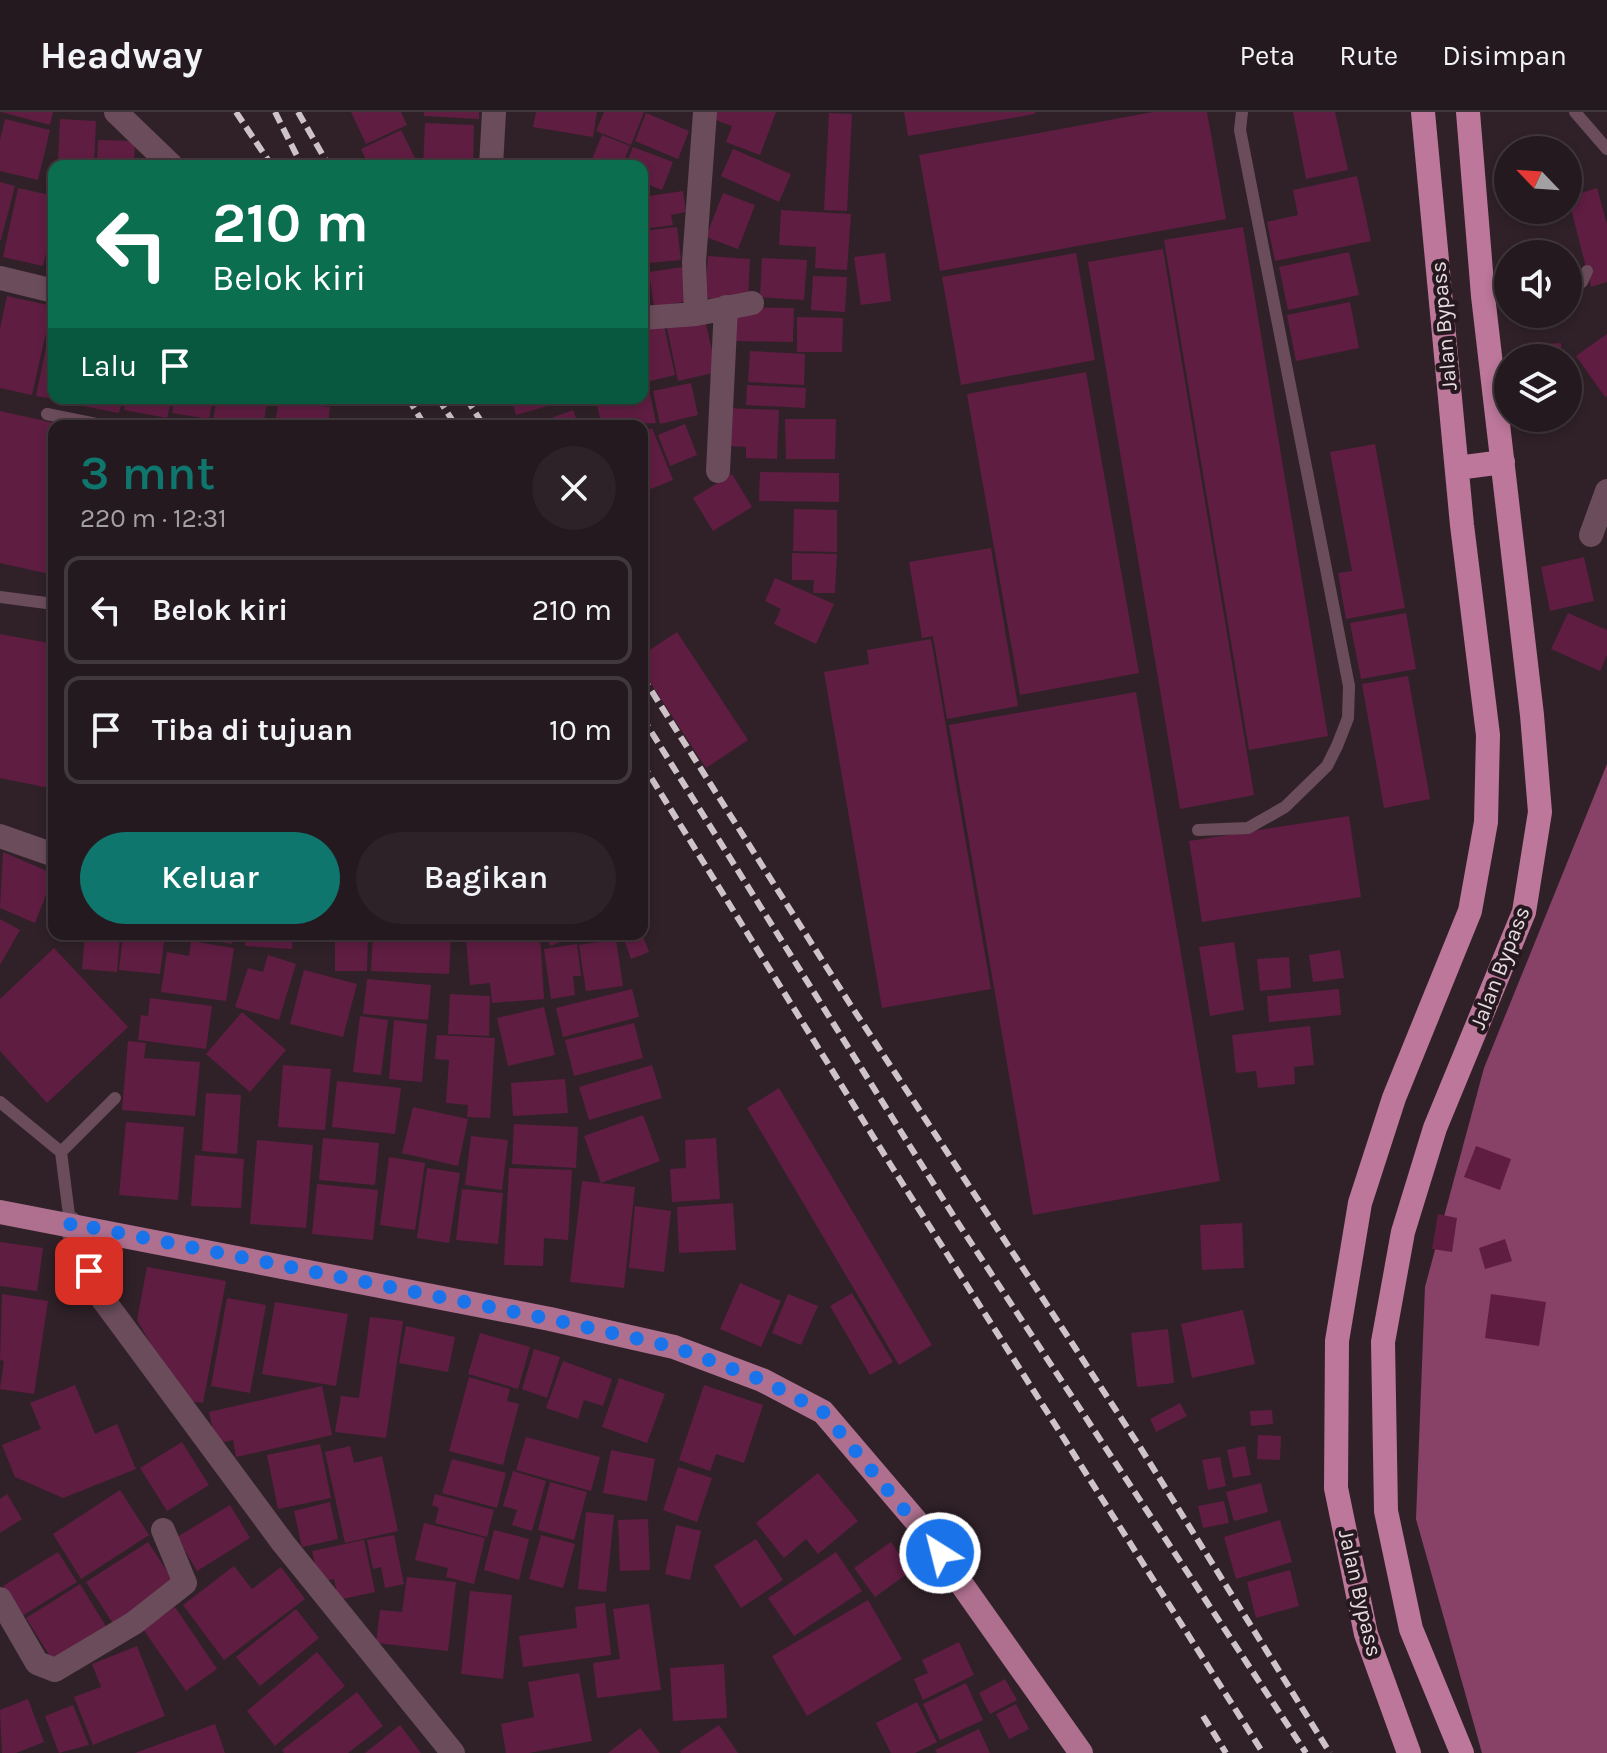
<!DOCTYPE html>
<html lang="id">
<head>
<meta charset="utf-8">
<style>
	:root { --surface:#24191e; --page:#2c2227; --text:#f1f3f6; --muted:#a3a0a4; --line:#41383c; --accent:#0f766e }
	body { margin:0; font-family:Karla,sans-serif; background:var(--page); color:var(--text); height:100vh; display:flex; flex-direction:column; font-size:30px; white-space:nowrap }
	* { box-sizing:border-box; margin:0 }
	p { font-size:26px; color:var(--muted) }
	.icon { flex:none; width:44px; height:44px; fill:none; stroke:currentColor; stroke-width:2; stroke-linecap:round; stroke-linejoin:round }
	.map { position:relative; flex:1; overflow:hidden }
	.sheet { position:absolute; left:48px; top:308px; width:600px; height:520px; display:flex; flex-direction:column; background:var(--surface); border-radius:16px; box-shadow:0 4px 12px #0003,0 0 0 2px var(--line) }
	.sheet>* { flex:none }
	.top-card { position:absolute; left:48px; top:48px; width:600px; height:244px; border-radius:16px; box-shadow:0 4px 12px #0003,0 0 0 2px var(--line); background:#0b6e4f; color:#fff; overflow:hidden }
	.needle { width:52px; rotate:295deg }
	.controls { position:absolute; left:1494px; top:24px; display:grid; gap:16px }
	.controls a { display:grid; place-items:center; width:88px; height:88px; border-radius:50%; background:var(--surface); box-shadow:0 4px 12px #0003,0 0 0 2px var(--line); font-size:40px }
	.pin { position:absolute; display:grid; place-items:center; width:68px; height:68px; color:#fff; margin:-34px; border-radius:16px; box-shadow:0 4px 12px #0006 }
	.me { position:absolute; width:88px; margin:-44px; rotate:324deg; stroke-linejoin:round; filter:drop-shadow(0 0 6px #0008) }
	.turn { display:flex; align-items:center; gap:28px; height:168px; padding:0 32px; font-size:36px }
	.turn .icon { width:104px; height:104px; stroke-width:2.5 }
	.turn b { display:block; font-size:56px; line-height:68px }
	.then { display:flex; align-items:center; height:76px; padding:0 32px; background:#0003; gap:16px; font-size:30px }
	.round { display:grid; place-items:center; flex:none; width:84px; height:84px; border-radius:42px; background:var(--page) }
	.overview { display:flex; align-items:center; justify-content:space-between; height:136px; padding:0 32px }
	h1 { font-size:48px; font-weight:600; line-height:60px; color:var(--accent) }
	.cta { display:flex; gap:16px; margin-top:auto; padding:16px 32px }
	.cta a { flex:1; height:92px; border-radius:48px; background:var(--accent); color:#fff; font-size:32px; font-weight:600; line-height:92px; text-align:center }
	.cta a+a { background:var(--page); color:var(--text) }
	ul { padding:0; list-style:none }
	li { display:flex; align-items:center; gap:24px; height:108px; margin:0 16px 12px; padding:0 16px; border:4px solid var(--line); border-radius:16px }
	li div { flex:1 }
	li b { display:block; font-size:30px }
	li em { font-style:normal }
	header { display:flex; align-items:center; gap:48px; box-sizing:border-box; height:112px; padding:0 40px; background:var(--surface); border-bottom:2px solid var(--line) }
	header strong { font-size:38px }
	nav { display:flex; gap:44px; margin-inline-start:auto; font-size:28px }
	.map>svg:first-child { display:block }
</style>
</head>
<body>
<header>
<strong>Headway</strong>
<nav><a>Peta</a><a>Rute</a><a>Disimpan</a></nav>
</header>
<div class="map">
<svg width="1607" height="1641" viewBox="0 0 1607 1641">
	<rect width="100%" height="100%" fill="#302128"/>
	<path fill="#884267" d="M1607,652v989h-125l-66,-234 9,-232 59,-219z"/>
	<path fill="#5f1d42" d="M1,0h52l-3,13z
		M351,0h50l6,13 -41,19z
		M424,0h55v7l-55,-3z
		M536,0h61l-4,25 -60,-10z
		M604,0h40l-13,33 -35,-14z
		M715,0h61l-16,43 -34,-13 6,-16 -19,-7z
		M904,0h131v2l-127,22z
		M1153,0h54l19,107 -286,52 -21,-116z
		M1293,0h42l13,58 -42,9z
		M646,1l43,18 -11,28 -43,-18z
		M829,1l23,1 -5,97 -23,-1z
		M5,7l45,11 -12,50 -38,-9v-31z
		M60,7l36,2 -2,45 -36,-2z
		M425,11l49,2 -1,41h-50z
		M401,18l18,36h-50l-8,-17z
		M602,23l28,11 -8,20 -30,-7z
		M98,28l37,1 -1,25h-37z
		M633,35l40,15 -11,28 -20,-8v-16h-17z
		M733,37l58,25 -12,28 -58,-26z
		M555,46l31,6v2h-33z
		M1357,64l14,65 -96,20 -8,-39 31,-7 -5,-25z
		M0,70l15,4 -14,54h-1z
		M18,76l36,8v22l-11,48 -40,-9z
		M1597,76l10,36v58l-16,5 -23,-90z
		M683,79l3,21 -15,3 2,10 -31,4v-32z
		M723,81l32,12 -17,44 -32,-12z
		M781,98l70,4 -4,56 -32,-2 1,-21 -37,-2z
		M677,115l4,33 -32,3 -7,-32z
		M1243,115l85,509 -79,14 -85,-510z
		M1163,137l91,546 -74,14 -92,-547z
		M1349,140l10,43 -71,15 -9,-43z
		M885,141l6,48 -30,4 -7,-48z
		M1076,141l19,107 -134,25 -19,-108z
		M708,144l42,3 -2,42 -43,-3z
		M762,146l45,2 -3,40 -44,-3z
		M683,155l5,34 -34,6 -5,-35z
		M642,163l6,33 -6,1z
		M813,164l34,1 -2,35 -34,-2z
		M7,184l45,10 -20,89 -32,-7v-59z
		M1350,190l9,46 -63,13 -9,-46z
		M734,195l60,1 -1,34 -60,-1z
		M53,201l1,85h27l-1,6 -44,-8z
		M797,205l46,1 -1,34h-45z
		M705,208l12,52 -39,9 -11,-53z
		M664,214l11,49 -33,8v-52z
		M1607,222v62l-2,1 -29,-41z
		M1561,231l1,15h-28v-13z
		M750,239l55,3 -1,31 -56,-3z
		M1086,260l53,301 -119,22 -53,-301z
		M691,271l7,32 -38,9 -7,-33z
		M747,273l59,3 -1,20 -59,-3z
		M649,277l7,34 -54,3 -6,-25 46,-3v-7z
		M85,286h38l-4,15 -36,-7z
		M126,286h46l-5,20 -43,-8z
		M175,286h38l-4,21 -37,-6z
		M217,286h51l-5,28h-51z
		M279,286h33l-1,7 19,2 -2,19h-53z
		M511,286h50l1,4 -46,13z
		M563,286h28v1l-26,7z
		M726,296l53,2 -2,49 -31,-1v-11l-21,-1z
		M573,298l6,16h-40l-1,-3z
		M0,299l63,14 -9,1v149l-54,-12z
		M785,307h51l-1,40h-49z
		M685,312l12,31 -27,11 -12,-31z
		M652,316l21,52 -30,12 -1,-60z
		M1375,332l30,164 -59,11 -8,-46 14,-2 -22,-119z
		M760,360l79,1v29l-80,-1z
		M732,362l20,33 -39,24 -20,-33z
		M794,397l43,1v42l-44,-1z
		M991,436l27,158 -71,13 -14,-83 -11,2 -13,-76z
		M792,441l45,1 -2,39h-22l1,-13h-22z
		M1584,445l10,44 -44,10 -9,-44z
		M775,466l59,26 -18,40 -42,-20 7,-15 -16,-8z
		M1406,501l10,56 -55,10 -11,-56z
		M1568,501l39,17v25l-7,16 -49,-22z
		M677,520l71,108 -42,28 -64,-98v-15z
		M0,522l54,10v145l-54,-11z
		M931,527l60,350 -109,19 -58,-336 45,-8 -2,-14z
		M1408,564l22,123 -46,9 -22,-124z
		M1136,580l84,489 -187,34 -84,-490z
		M1349,704l12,81 -159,25 -13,-81z
		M3,740l51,22 -19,49 -35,-15z
		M0,807l20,11 -20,35z
		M85,822l35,2 -3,36 -35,-3z
		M123,822h42l-5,40 -41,-4z
		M171,822h63l-2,10z
		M246,822h47l-1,15 -47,-3z
		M335,822h33l-1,37h-32z
		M373,822h78l-2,40 -78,-3z
		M540,822l4,65 -52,4 -2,-20 -20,2 -4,-46z
		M546,822h35l-31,12z
		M622,822h20l7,18 -18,7z
		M616,827l7,47 -37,5 -7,-46z
		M191,829l43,7 -8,53 -65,-9 6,-40 22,4z
		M1234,830l10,68 -34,6 -11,-69z
		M577,832l4,32h-8l2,19 -24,4 -7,-50z
		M54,836l74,79 -81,76 -47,-52v-52z
		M1340,838l4,28 -31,4 -4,-27z
		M268,843l28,9 -17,56 -44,-13 13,-39 15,4z
		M1289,845l2,31 -31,3 -3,-32z
		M304,858l53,14 -14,53 -53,-13z
		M367,867l64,6 -3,35 -65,-6z
		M632,877l7,28 -76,20 -7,-29z
		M1339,877l2,26 -72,7 -2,-26z
		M450,882l40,2 -1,40 -41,-2z
		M150,886l62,8 -6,43 -68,-9 3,-25 7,1z
		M544,895l11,48 -47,11 -11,-48z
		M242,900l44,38 -36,42 -44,-38z
		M360,904l28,4 -7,55 -28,-3z
		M394,908l33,4 -5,58 -33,-3z
		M634,911l9,35 -69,18 -9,-36z
		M1310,914l4,39 -20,2 1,17 -37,4 -2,-17 -20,2 -4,-38z
		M437,923l58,3 -5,80 -23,-1 1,-12 -22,-2 3,-43 -14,-1z
		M128,929l18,2 -2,15 56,4 -5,54 -73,-6z
		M283,953l48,4 -6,61 -47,-3z
		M652,953l10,33 -73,22 -10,-33z
		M565,967l3,34 -55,3 -2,-33z
		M337,969l64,7 -6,46 -63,-7z
		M779,976l153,257 -33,20 -152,-257z
		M206,981l35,2 -4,59 -35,-3z
		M413,995l55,12 -10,47 -56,-13z
		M643,1003l17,46 -59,22 -17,-47z
		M126,1010l58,5 -6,73 -59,-5z
		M514,1012l64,3 -2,41 -64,-4z
		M471,1024l37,4 -6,50 -37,-5z
		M323,1026l56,5 -4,42 -56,-5z
		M716,1026l4,61 -48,3 -2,-33 16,-1 -1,-28z
		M257,1028l56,5 -7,83 -56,-4z
		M1476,1034l35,13 -11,31 -36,-13z
		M195,1043l49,4 -3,49 -50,-2z
		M389,1045l36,6 -10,67 -35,-5z
		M427,1056l33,5 -11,70 -32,-5z
		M509,1056l63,2 -4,70 -24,-2 -1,28 -39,-1z
		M582,1069l53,6 -11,101 -54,-6z
		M317,1072l61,6 -5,50 -61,-6z
		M462,1077l41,4 -5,51 -42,-4z
		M733,1091l3,47 -57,3 -2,-46z
		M635,1094l36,5 -7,61 -35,-4z
		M1438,1102l19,4 -5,34 -20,-3z
		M1242,1111l2,45 -42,2 -2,-45z
		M1505,1127l7,22 -27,8 -6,-21z
		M0,1130l43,6 -6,43 -37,-5z
		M147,1155l79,14 -23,122 -20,-3 -46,-80z
		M740,1171l41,18 -20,46 -41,-18z
		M852,1181l41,69 -23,13 -40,-69z
		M2,1182l46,7 -14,93 -34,-5 4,-28 -4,-1z
		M788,1182l30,12 -17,39 -29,-12z
		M1491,1182l55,8 -7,44 -54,-8z
		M227,1186l39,7 -16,88 -39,-7z
		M275,1190l73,12 -12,72 -74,-12z
		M1243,1198l12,54 -63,14 -11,-54z
		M370,1205l33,4 -17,117 -51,-6 6,-36 18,2z
		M406,1214l49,11 -7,35 -49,-9z
		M1168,1217l6,54 -37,4 -6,-54z
		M480,1221l50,14 -12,42 -50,-15z
		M534,1237l26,8 -13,41 -25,-9z
		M563,1249l49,18 -9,27 -19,-6 -6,19 -32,-11z
		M469,1265l41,12 -3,12 12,3 -16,61 -54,-14z
		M619,1266l46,16 -18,49 -45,-16z
		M75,1273l20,49 22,-10 19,45 -73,29 -48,-21 -13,-32 39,-16 -11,-26z
		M704,1273l59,20 -19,58 -28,-9 -6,17 -31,-11z
		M322,1274l10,49 -96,22 -3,-17 -17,4 -7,-32z
		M1180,1291l7,13 -31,16 -6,-13z
		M1272,1298l1,14 -22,2 -1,-15z
		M1258,1323l23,1 -1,24 -23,-1z
		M526,1325l74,20 -9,34 -75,-21z
		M182,1330l27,43 -42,26 -27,-43z
		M320,1332l11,54 -53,11 -11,-54z
		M350,1334l4,17 28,-7 16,75 -53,12 -20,-91z
		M1245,1334l6,29 -18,3 -6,-28z
		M611,1338l44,9 -8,42 -44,-8z
		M1220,1345l6,29 -18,4 -6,-30z
		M452,1347l54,14 -9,35 -55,-15z
		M678,1355l34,11 -15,44 -34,-12z
		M513,1359l33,10 -14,50 -20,-6 5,-15 -14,-4z
		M818,1361l40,48 -40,33 -12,-15 -22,19 -28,-35z
		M550,1370l37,10 -13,48 -36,-10z
		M1261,1371l7,29 -34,9 -8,-29z
		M120,1378l29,45 -68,44 -28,-45z
		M7,1382l15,25 -22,14v-34z
		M435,1382l59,16 -7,27 -52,-14 4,-15 -7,-3z
		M1224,1389l5,22 -26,5 -5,-22z
		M330,1390l8,37 -36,8 -8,-36z
		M230,1393l20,33 -53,33 -20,-34z
		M586,1400l28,3 -8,77 -28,-3z
		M648,1407l2,51 -30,1 -2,-51z
		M1280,1408l12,42 -56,17 -12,-42z
		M424,1411l61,15 -11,46 -28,-7 2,-9 -33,-8z
		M676,1413l25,6 -11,49 -25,-6z
		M494,1418l35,9 -10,41 -35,-10z
		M394,1423l10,49 -19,4 -4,-21 -8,2 -6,-29z
		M541,1423l34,9 -12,44 -34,-9z
		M756,1427l27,41 -42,28 -27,-42z
		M364,1428l11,52 -37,8 -4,-21 -15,3 -7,-31z
		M148,1430l28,43 -62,40 -28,-43z
		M891,1430l20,29 -36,26 -21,-29z
		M58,1440l19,30 -55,34 -19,-30z
		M836,1440l26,39 -68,45 -26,-38z
		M234,1454l18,23 29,-22 24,32 -81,61 -41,-55z
		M1290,1458l9,36 -43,12 -9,-36z
		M407,1465l49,5 -8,69 -72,-8 4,-33 22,2z
		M80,1472l27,44 -54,33 -27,-43z
		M470,1479l42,4 -9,84 -42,-5z
		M868,1488l34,59 -95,57 -35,-60z
		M605,1491l6,52 -88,12 -4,-31 58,-8 -2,-21z
		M649,1492l12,86 -64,8 -4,-35 27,-4 -7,-50z
		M175,1495l42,62 -31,22 -43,-62z
		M296,1497l23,29 -59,48 -24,-29z
		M959,1530l15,33 -51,25 -9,-21 14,-6 -6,-13z
		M137,1534l28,70 -72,29 -19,-48 27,-10 -9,-23z
		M317,1540l28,34 -70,60 -28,-35z
		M724,1552l3,54 -54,3 -3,-53z
		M579,1561l13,68 -63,12h-23l-5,-29 33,-7 -6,-35z
		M1005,1567l12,21 -27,14 -11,-21z
		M966,1571l17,37 -43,20 -17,-36z
		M357,1580l26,34 -35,27h-64l-2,-3z
		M28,1587l16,43 -28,11h-14l-2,-43z
		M917,1590l20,40 -22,11h-24l-15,-30z
		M1016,1592l13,25 -20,10 -13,-25z
		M73,1593l16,40 -30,8 -14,-37z
		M215,1612l10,29h-90z
		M400,1613l21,28h-56z
		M719,1613l19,28h-57l-1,-2z
		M640,1616l20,25h-52z
		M979,1617l11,24h-53l-2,-3z"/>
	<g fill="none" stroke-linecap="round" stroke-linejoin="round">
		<path stroke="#6b4c5b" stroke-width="12" d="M1575,0l32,37
			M1568,178l14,-8 5,-11
			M1483,184l25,-2
			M47,302l59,12
			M0,485l54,7
			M1198,718l50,-2 37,-21 42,-41 10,-20 11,-28 1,-32 -109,-556 2,-18
			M0,990l61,50 9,71
			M61,1040l54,-54"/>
		<path stroke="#6b4c5b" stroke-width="24" d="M116,0l56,54
			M491,54l3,-54
			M0,166l54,13
			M696,202l-2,-52 11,-150
			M642,206l54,-4 56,-11
			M718,359l8,-164
			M1591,423l16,-44
			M0,724l54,19
			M70,1111l29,71 184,249 170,210
			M0,1487l37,64 18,7 79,-47 51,-40 -22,-53"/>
		<path stroke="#af708f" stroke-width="24" d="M0,1100l550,107 124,28 88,33 61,32 99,116 159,225"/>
		<path stroke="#bc779a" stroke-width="24" d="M1457,356l46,-6
			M1409,1641l-43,-119 -30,-146 1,-147 23,-138 34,-105 76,-187 16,-89 2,-87 -26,-210 -39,-413
			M1462,1641l-51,-124 -25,-118 -3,-169 20,-110 32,-104 89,-216 16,-100 -8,-97 -49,-419 -15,-184"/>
		<path stroke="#cec3c7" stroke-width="6" stroke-dasharray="12 6" stroke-linecap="butt" d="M236,0l36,54
			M275,0l27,54
			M298,0l31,54
			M408,286l17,28
			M438,286l18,28
			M466,286l18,28
			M642,564l208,328 290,443 190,306
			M642,605l316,506 348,530
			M642,651l250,404 371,586
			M1203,1604l23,37"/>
	</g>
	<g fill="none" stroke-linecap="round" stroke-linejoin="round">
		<path stroke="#1a73e8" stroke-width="14" stroke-dasharray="0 25.2" d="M89,1159l-19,-48 480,96 124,28 88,33 61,32 117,141"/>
	</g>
	<g text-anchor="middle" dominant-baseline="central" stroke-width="8" stroke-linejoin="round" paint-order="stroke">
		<g font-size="22" fill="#e7dde1" stroke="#26181f">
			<text transform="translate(1444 214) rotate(-95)">Jalan Bypass</text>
			<text transform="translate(1500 856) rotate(-69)">Jalan Bypass</text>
			<text transform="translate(1360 1481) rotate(77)">Jalan Bypass</text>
		</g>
	</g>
</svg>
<div class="controls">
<a><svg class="needle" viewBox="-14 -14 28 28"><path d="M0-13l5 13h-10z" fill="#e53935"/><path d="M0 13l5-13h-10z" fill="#a3a0a4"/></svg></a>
<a><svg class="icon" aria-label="sound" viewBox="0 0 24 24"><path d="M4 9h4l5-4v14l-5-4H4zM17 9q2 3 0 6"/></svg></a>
<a><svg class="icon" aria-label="layers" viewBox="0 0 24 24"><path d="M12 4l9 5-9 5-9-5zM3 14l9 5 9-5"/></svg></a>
</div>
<div class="pin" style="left:89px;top:1159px;background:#d93025"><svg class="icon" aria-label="arrive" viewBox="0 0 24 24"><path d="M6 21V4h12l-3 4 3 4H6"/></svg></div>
<svg class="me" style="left:940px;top:1441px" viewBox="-20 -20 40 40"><circle r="17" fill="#1a73e8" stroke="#fff" stroke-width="3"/><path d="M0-11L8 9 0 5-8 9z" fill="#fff"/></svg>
<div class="top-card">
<div class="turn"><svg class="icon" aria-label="left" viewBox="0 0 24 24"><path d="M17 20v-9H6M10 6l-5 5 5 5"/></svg><div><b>210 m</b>Belok kiri</div></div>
<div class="then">Lalu<svg class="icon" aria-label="arrive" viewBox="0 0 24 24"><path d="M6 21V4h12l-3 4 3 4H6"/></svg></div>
</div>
<section class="sheet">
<div class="overview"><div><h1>3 mnt</h1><p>220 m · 12:31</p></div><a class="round"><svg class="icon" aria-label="close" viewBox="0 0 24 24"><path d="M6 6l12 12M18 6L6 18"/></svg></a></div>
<ul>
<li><svg class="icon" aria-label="left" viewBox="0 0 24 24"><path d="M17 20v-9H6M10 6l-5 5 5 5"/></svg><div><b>Belok kiri</b></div><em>210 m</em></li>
<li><svg class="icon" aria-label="arrive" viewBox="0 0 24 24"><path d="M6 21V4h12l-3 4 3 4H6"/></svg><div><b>Tiba di tujuan</b></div><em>10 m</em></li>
</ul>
<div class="cta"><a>Keluar</a><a>Bagikan</a></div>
</section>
</div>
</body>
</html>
